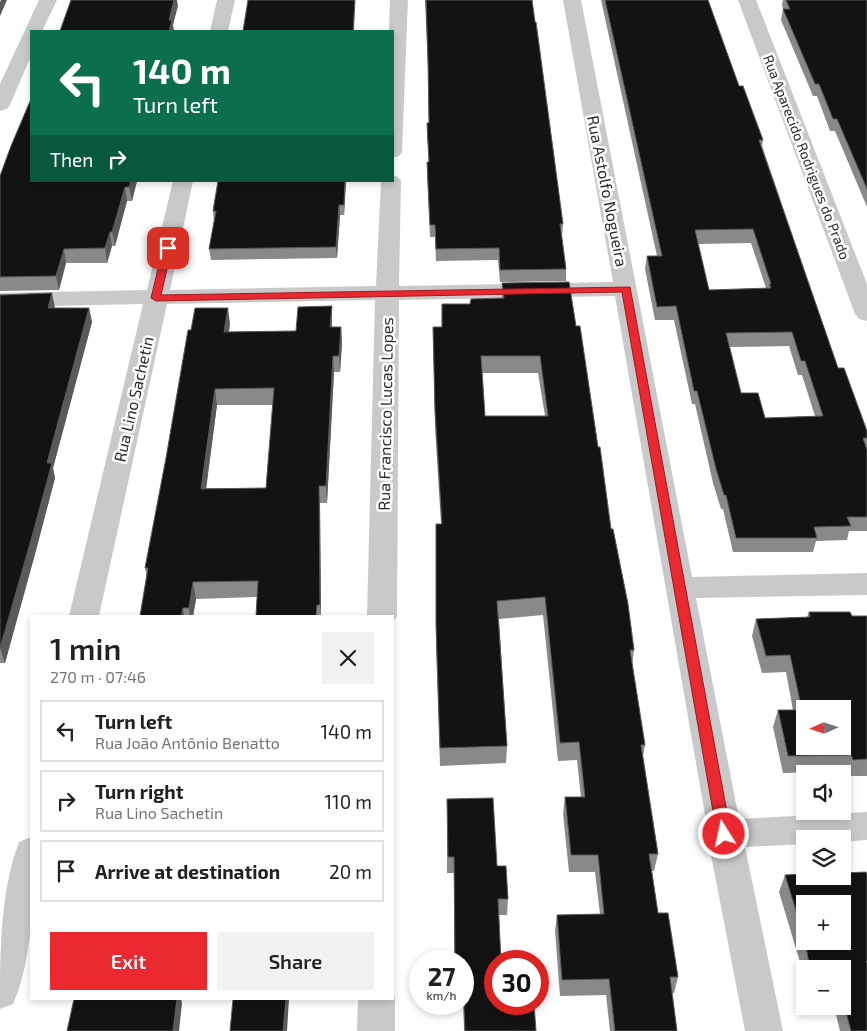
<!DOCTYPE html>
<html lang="en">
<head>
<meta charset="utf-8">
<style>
	:root { --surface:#fff; --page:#f2f2f2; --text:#202124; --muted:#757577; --line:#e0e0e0; --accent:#e9292f }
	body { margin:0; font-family:"Exo 2",sans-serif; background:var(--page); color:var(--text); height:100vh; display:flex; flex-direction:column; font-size:19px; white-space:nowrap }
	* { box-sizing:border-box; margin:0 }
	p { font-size:16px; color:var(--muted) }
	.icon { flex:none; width:28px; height:28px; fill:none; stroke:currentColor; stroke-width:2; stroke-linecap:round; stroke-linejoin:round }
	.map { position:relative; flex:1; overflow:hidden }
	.drawer { position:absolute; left:30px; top:615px; width:364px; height:385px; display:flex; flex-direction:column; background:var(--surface); border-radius:0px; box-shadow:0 2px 8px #0003 }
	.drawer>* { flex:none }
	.banner { position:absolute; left:30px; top:30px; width:364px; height:152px; border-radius:0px; box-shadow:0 2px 8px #0003; background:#0b6e4f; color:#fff; overflow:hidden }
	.needle { width:32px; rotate:267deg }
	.controls { position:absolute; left:796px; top:700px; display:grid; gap:10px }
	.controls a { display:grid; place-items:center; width:55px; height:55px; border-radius:0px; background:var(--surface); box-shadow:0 2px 8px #0003; font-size:25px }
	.speed { position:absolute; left:409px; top:950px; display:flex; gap:10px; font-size:25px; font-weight:700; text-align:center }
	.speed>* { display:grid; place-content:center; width:65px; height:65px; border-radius:50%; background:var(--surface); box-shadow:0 2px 8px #0003; line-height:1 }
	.speed small { font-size:12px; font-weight:400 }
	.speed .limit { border:8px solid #d22; background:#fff; color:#111 }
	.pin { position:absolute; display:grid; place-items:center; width:42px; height:42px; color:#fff; margin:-21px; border-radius:10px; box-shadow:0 2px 8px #0006 }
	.me { position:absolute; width:55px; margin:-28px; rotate:350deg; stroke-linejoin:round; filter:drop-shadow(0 0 4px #0008) }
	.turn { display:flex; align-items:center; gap:18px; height:105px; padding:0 20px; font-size:22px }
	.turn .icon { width:65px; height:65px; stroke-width:2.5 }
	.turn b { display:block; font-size:35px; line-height:42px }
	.then { display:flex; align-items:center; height:48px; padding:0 20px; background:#0003; gap:10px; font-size:19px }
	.round { display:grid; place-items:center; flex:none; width:52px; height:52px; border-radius:0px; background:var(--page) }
	.overview { display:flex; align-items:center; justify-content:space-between; height:85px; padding:0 20px }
	h1 { font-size:30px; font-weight:600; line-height:38px }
	.cta { display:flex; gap:10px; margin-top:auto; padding:10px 20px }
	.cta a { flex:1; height:58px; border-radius:0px; background:var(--accent); color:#fff; font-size:20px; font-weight:600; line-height:58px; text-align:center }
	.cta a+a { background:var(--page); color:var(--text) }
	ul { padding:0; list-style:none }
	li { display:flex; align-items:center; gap:15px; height:62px; margin:0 10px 8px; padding:0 10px; border:2px solid var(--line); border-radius:0px }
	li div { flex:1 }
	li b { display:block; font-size:19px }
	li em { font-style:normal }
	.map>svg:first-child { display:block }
</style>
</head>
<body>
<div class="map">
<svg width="867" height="1031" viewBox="0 0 867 1031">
	<rect width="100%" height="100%" fill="#fff"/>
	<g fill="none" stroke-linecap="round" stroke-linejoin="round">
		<path fill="#c9c9c9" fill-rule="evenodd" d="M39,0h18l-15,31h-11v25l-21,49 -3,4 -7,2v-27z
			M217,0h18l-7,31h-18z
			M390,0h18l-6,152 -3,4 -7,2v-127h-3z
			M563,0h18l111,577 175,-4v22l-171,3 43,221 128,-7v28l-25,2v-3h-37v5l-60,3 38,184h-38l-38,-197 1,-2 -93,-536 -216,4 -2,316 -5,8v-8h-25l8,-316 -208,4 -68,312h-30l74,-312 -143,3v-14l147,-3 26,-109h20l-23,109 206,-4 5,-105h11v-6l6,2 3,4 -2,105 214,-4z
			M738,0h18l111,284v37l-8,-2 -4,-5z
			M31,837c3,51 3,120 -18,167l-13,5c0,-55 0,-117 19,-167z
			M392,994l3,5v32h-38l1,-32h34z"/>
	</g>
	<path fill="#898989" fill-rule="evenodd" d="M425,0h107l31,224 -1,12 4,33v12l-66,1 -2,-22 -62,1 -1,-24h-5l-3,-63 2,-12 -2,-28v-11h2l-1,-52z
		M601,0h107l31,86 24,54 -1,6 76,222 29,63v100h-18l-2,9 -31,1 -3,11h-80l-10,-43h-2l-8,-26 -18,-79h-3l-18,-84h-19l-10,-51 2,-13h10zM751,243l15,45 -57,2 -11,-46zM789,346l9,29h4l13,41 -50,2 -24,-25 -11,-46z
		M783,0h84v207l-32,-76h-5l-13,-35h-4l-32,-76 2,-11 -1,-4z
		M0,176l31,5h106l-5,20h-5l-12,45h-3l-5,17h-41l-7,27 -59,1z
		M346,181l-2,34h-4l-3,43 -126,2 -2,-11 5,-27 -1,-11z
		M502,283l74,43 22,121 13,82 23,121 -2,16 13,79 -2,11 15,98 -4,17h-2l6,42 20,64 -4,16h-2l5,38h-67l-4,-36 -46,1 -5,-65 2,-16 43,-1 -5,-42h-26l-6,-58 2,-17h16l-4,-37 -19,1 -15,-146 -44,4 8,127 -1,17 -66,3 -4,-123v-119h5l-6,-97 -2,-100h9l28,-23 32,-6zM482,373h56l7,43h-60z
		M0,295l55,13h34l3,14 -39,146 2,10 -20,76 -30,109h-5z
		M332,306v21h9l1,16 -2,29h-6l-7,131h-7l1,113h-65l1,-19 -61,2 -3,17h-53l7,-38 -2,-10 85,-244 -1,8 67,-1zM217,405h56l-7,83h-60z
		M809,612l43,4h15v160h-20l-1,-5 -63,2 -10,-46 5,-17h15l-7,-38 -24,1 -10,-37 4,-17 51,-2z
		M447,799l50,67 11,33 -1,16h-8l-4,89 41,27h-72l-2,-70h-8v-88h-7z
		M785,875h82v156h-27l-6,-25h8v-37h-37v22l-5,-29 -21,-70z"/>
	<path fill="#5a5a5a" d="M1,0h6l-7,16v-14z
		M174,0h3l1,6 -5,19 1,6h-5v-11z
		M355,0l-1,31h-1z
		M131,181h6l-5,20 -3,-14z
		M345,181h1l-2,34v-10z
		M125,187l2,14 -12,45 -3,-14z
		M339,205l1,10 -3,43 -1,-11z
		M110,232l2,14 -5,17 -2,-15z
		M64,249l2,14 -7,27 -3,-14z
		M52,293l3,15h-7z
		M332,306v16l-1,22 -1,-17z
		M89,308l3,14 -39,146 2,10 -20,76 -30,109 -5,-15 47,-185z
		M228,308l2,16 -4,24 -2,-16z
		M341,327l1,16 -2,29 -1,-16z
		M333,356l1,16 -7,131 -1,-17z
		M215,389l2,16 -13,100 -3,-16z
		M319,486l1,17 1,113 -1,-11z
		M193,582l3,17 -3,17h-3l-1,-8z
		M183,608l1,8h-3z
		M177,999h4l1,4 -3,28h-6z
		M286,999h3l-2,32h-4z"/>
	<path fill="#131313" stroke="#5a5a5a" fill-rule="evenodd" d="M71,0h103l-5,20h3l-3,11h-109z
		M248,0h107l-2,31h-110z
		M426,0h106l3,22h1l27,202h-3l6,45 -66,1 -1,-22 -63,1 -1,-24h-5l-3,-63h2l-2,-39h2l-1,-63z
		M605,0h103l31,86h4l20,54h-4l79,228h6l23,63v7h-4l4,12v67h-20l4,9 -37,1 3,11h-81l-10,-43h-2l-8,-26 -19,-78h-3l-18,-85 -19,1 -10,-51h15zM753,229l18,55h-2l2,4 -62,2 -14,-60zM792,332l9,29h4l18,55 -58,2 -7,-25h-17l-15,-60z
		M786,0h81v189l-30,-70h-4l-14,-35h-4l-32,-75h7z
		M31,99v82h100l-2,6h-4l-13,45h-2l-5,16 -41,1 -8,27 -56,1v-101l11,-30z
		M218,181h127l-1,24h-5l-3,42 -127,2 7,-38h-3z
		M569,282l7,44h4l18,121h2l11,82h2l15,75 6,46h-4l15,95h-4l17,109h-9l9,59h10l10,64h-8l7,54h-62l-6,-52 -47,1 -5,-65 47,-1 -6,-59h-27l-6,-58h20l-6,-55 -19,1 -15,-146 -48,4 10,145 -67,2 -4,-123v-101h6l-7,-114 -2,-83h9v-23h28l1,-5 33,-1 -2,-15zM481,356h59l8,60h-63z
		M52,293l-4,15h41l-42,155h5l-21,77 -31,108v-353z
		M332,306l-2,21h11l-2,29h-6l-7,130h-7l1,119h-3l-1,11h-60l2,-35 -65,1 -4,26h-6l-2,8h-41l8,-48h-3l21,-110 22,-128h3l4,-22h33l-4,24 72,-1 2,-24zM274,388l-8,100 -65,1 14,-100z
		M809,612h41l2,4h15v143l-14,1 -2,-5 -63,1 -10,-46h24l-12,-55 -24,1 -10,-37 54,-2zM805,709h37v37h-37z
		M493,798l4,68h9l2,33h-10l3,62h-6v43h39l2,27h-71l-3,-70h-7l-1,-104h-6l-1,-58z
		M866,872l1,3v86h-1l1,2v68h-16l-9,-34v-28h-32l-5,-28h37v-37h-37v36l-20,-65 20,-1v2h37v-3z
		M74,999h103l-4,32h-106z
		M233,999h53l-3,32h-53z"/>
	<path fill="#e9292f" stroke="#971b1f" d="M168,245l4,3 -11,47 469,-8 101,547 -2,4 -5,2 -5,-2 -2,-4 -95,-542 -466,9 -5,-3 12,-50z"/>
	<g text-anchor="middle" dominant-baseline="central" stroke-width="5" stroke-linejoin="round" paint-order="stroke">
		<g font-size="14" fill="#2c2c2c" stroke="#fff">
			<text transform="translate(807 157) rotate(69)">Rua Aparecido Rodrigues do Prado</text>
		</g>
		<g font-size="16" fill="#2c2c2c" stroke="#fff">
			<text transform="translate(608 191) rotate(79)">Rua Astolfo Nogueira</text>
			<text transform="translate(133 399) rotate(-77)">Rua Lino Sachetin</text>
			<text transform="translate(385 414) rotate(-89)">Rua Francisco Lucas Lopes</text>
		</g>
	</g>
</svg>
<div class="controls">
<a><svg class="needle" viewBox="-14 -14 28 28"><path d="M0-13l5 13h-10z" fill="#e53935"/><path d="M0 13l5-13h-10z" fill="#757577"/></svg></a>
<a><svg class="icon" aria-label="sound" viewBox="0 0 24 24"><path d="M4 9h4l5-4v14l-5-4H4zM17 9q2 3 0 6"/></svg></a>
<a><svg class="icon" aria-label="layers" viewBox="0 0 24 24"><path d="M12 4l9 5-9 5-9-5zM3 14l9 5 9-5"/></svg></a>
<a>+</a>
<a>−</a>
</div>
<div class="speed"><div>27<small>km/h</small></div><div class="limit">30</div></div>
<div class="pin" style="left:168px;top:248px;background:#d93025"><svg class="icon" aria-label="arrive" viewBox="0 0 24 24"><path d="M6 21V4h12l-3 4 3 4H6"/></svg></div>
<svg class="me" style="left:724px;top:834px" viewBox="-20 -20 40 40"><circle r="17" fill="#e9292f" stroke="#fff" stroke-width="3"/><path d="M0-11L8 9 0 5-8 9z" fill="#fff"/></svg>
<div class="banner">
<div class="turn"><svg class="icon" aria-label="left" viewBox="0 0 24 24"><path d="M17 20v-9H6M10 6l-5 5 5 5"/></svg><div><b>140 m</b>Turn left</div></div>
<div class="then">Then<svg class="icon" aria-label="right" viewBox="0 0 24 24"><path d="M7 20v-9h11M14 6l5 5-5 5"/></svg></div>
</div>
<section class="drawer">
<div class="overview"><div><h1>1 min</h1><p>270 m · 07:46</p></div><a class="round"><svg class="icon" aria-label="close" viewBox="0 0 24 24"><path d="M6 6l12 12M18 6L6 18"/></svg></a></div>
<ul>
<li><svg class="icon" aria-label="left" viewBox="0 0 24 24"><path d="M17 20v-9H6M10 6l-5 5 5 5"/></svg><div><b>Turn left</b><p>Rua João Antônio Benatto</p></div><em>140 m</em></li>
<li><svg class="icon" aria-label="right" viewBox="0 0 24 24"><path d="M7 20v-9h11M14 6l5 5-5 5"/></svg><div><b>Turn right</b><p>Rua Lino Sachetin</p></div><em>110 m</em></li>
<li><svg class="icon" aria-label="arrive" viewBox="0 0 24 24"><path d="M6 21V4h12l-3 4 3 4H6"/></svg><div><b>Arrive at destination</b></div><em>20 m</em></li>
</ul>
<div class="cta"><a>Exit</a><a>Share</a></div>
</section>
</div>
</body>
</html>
